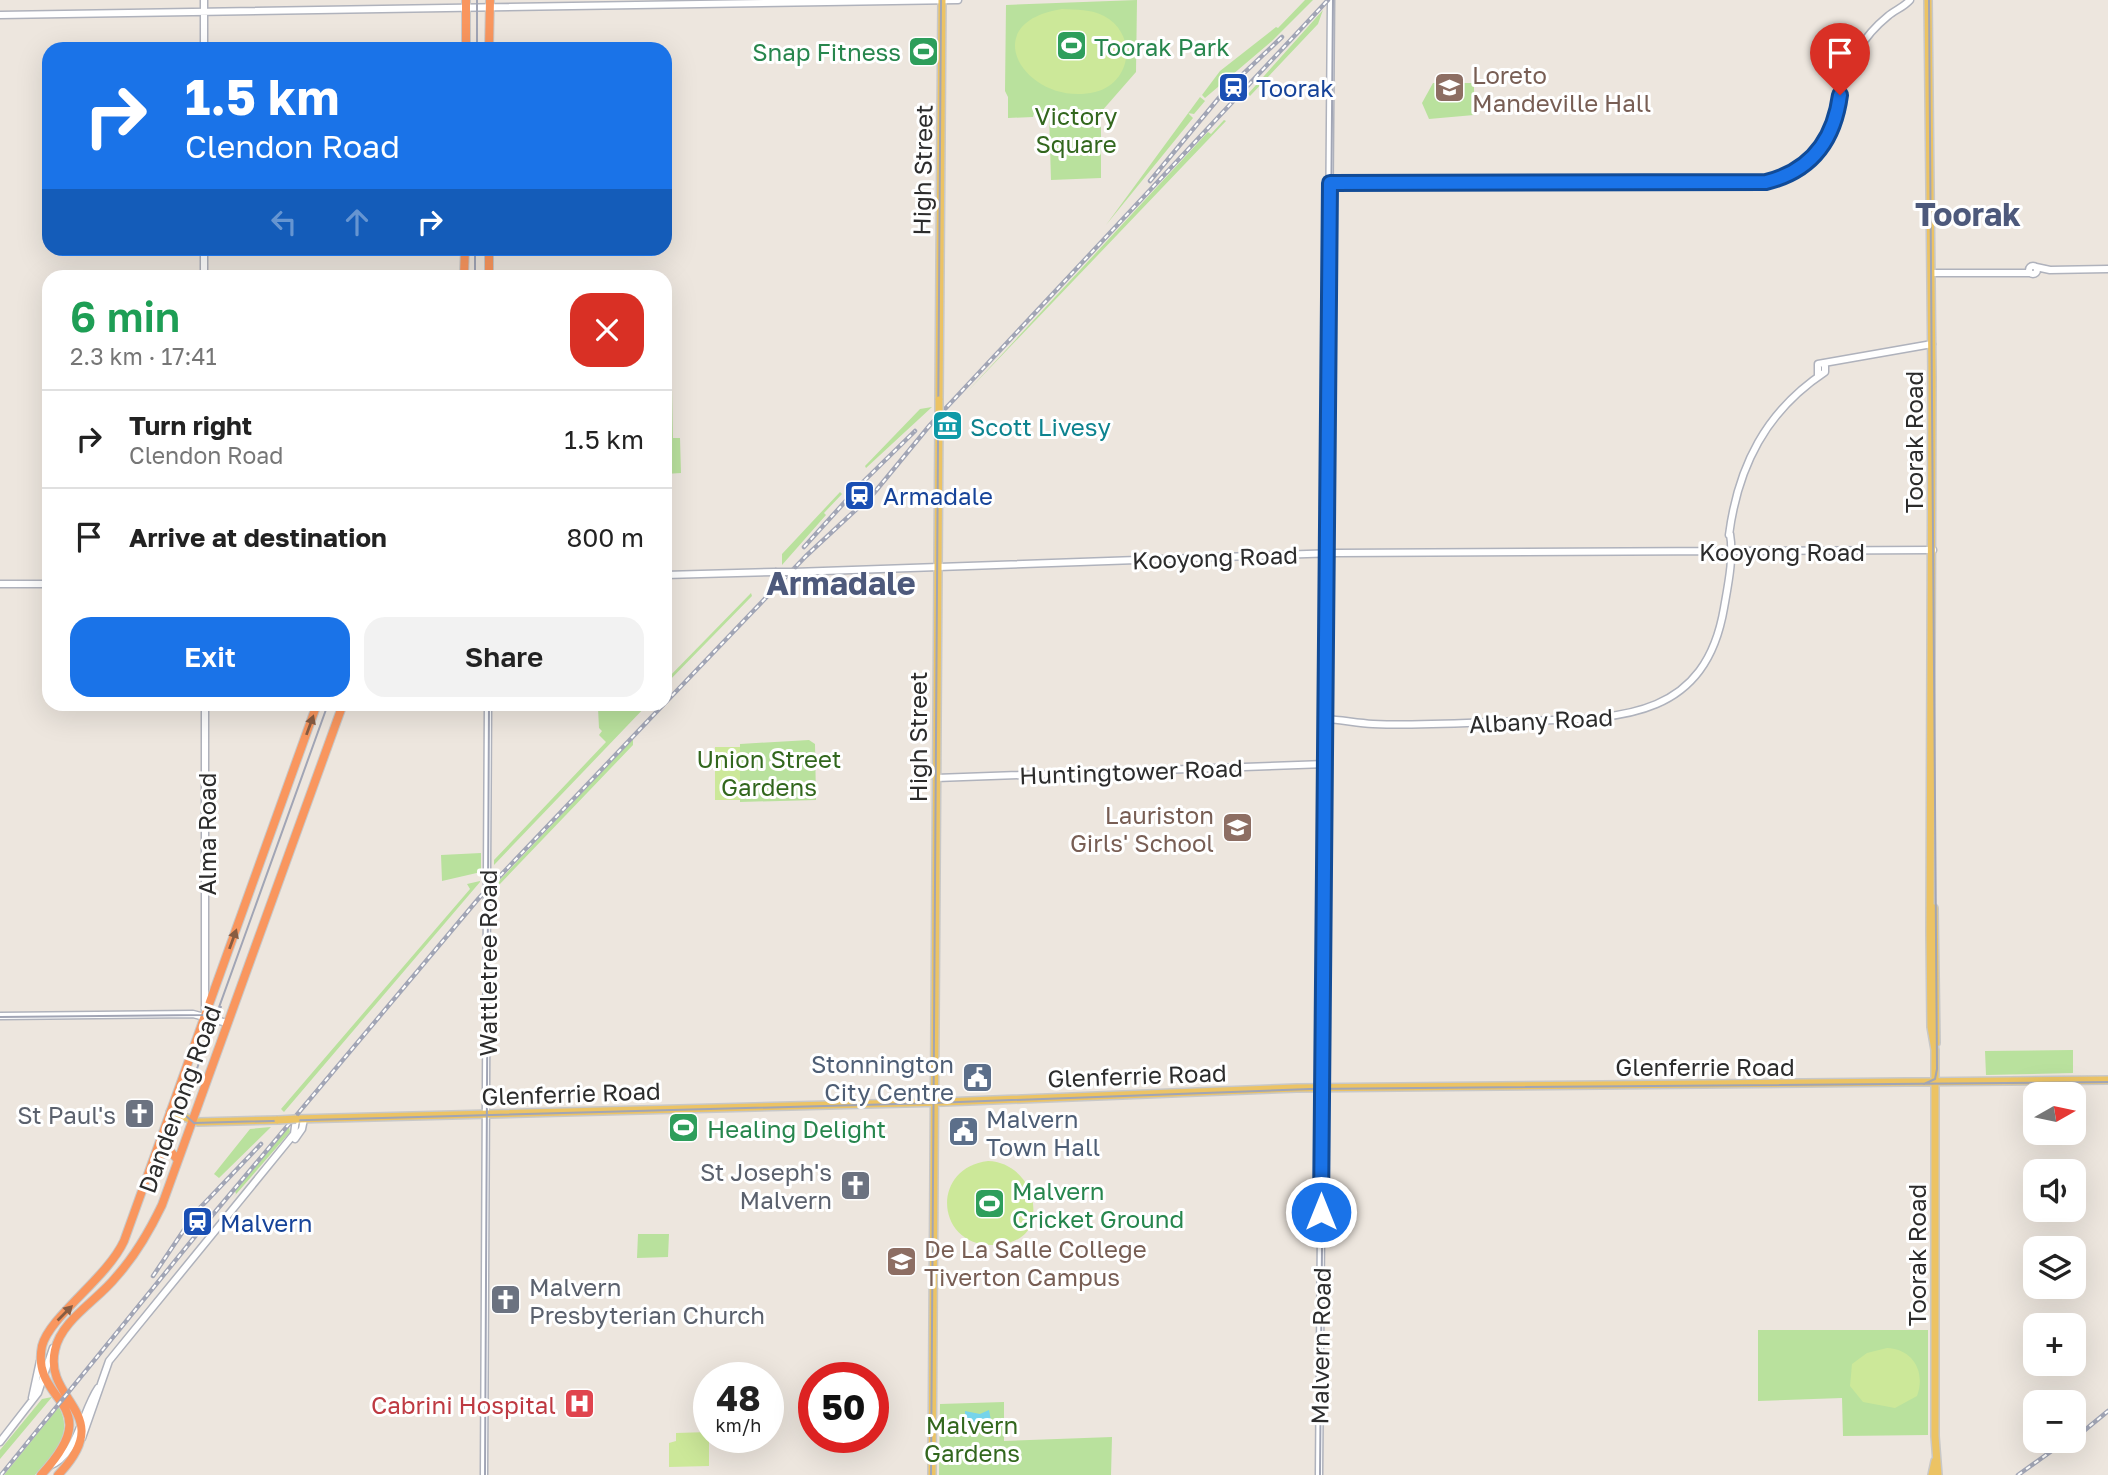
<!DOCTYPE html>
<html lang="en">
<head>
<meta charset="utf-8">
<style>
	:root { --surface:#fff; --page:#f2f2f2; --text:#222; --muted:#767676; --line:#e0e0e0; --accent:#1a73e8 }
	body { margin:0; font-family:"Golos Text",sans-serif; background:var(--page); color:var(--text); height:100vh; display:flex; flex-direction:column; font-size:26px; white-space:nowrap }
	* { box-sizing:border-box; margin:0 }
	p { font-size:23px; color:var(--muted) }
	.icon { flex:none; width:38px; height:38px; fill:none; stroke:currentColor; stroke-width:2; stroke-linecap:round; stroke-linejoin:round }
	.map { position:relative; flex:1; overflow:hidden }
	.sheet { position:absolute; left:42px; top:270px; width:630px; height:441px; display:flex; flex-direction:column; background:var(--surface); border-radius:21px; box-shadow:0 7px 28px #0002 }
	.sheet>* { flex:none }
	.top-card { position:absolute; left:42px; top:42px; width:630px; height:214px; border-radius:21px; box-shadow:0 7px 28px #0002; background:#1a73e8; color:#fff; overflow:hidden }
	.needle { width:46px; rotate:81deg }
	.fabs { position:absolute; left:2023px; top:1082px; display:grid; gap:14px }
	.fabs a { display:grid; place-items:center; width:63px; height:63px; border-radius:14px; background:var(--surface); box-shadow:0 7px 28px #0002; font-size:35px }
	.speed { position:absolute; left:693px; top:1362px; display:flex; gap:14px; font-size:35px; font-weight:700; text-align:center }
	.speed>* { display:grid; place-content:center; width:91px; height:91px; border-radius:50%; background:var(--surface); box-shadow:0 7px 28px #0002; line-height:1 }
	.speed small { font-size:18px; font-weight:400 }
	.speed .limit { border:10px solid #d22; background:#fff; color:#111 }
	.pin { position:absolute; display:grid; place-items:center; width:60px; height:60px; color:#fff; margin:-72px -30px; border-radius:50% 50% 50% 0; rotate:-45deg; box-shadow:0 0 7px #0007 }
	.pin .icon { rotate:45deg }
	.me { position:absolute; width:77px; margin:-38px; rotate:0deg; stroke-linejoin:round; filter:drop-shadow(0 0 5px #0008) }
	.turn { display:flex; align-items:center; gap:24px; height:147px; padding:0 28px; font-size:32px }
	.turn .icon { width:91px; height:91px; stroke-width:2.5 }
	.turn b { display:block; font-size:49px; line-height:60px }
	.lanes { display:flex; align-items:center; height:66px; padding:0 28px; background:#0003; justify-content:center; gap:35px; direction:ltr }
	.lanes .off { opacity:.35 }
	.round { display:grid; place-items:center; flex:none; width:74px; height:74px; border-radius:21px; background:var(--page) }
	.head { display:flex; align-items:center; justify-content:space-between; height:119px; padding:0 28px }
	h1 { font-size:42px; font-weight:600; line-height:52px; color:#1e9e55 }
	.button { display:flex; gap:14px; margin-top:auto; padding:14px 28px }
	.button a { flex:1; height:80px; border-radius:21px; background:var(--accent); color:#fff; font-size:28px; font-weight:600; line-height:80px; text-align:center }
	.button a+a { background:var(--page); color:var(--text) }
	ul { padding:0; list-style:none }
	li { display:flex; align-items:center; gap:21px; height:98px; padding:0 28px; border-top:2px solid var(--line) }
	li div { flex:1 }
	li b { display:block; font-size:26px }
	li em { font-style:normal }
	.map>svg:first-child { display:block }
</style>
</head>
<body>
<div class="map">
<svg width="2108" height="1475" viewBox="0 0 2108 1475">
	<rect width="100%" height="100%" fill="#ede6de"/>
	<path fill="#b9e19d" d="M1137,0l-1,72 -35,40v66l-50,2 -2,-67h-15l-1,4 -25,1v-21l-3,-6 1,-86z
		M1305,0h8l-41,41 -67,57 -3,-3 18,-24 56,-44 2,1z
		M1323,10l-5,14 -68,72 -2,-2z
		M1433,83h41v32l-45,4 -7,-16z
		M1200,97l5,4 -11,13 -6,-1 5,5 -87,107z
		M1224,120l2,1 -260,272 242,-261 3,2z
		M665,389h7l1,49h7l1,35 -16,1z
		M932,407l-66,61 -1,-2 55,-57z
		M840,492l2,2 -18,19 2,2 -44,50v-11z
		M751,593l1,3 -87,89v-4z
		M642,704h6l-154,161v-5l112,-118 -7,-7 3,-4 -3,-3 -1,-20h37z
		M633,739v6l-134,140h-4z
		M809,740l6,4 1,56 -76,2v-58z
		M481,853v19l-39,9 -1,-26z
		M480,881v1l-196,230 -3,-3 189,-220 -3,-5z
		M2073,1050v23l-87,2 -1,-24z
		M271,1127l-52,51 -5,-4 36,-45z
		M289,1127l1,5 -59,68 5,-6 -1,-3z
		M638,1234h31l-1,23 -31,1z
		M1758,1330h170v105l-85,1 -1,-38 -84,3z
		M52,1397l-52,62v-9l42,-51z
		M1004,1402v39l108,-4 -1,38h-172l1,-71z
		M59,1407c15,28 -6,48 -24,68h-31z"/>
	<path fill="#cce899" d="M1062,9c14,1 29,0 42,7 34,18 28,67 -9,76 -68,16 -123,-69 -33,-83z
		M715,747h25v53h-25z
		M988,1161c33,1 54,36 42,66 -5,10 -17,16 -27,17 -67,11 -76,-76 -15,-83z
		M1887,1348c26,1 39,24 30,48l-22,12 -32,-6 -13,-16 2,-22 15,-11z
		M709,1432v34l-40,1v-24l7,-2v-8z"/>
	<path fill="#76d4eb" d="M989,1410l2,11 -16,6 -10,-7v-9l15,3z"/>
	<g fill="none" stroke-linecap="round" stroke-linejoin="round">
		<defs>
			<path id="secondary" d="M204,0v49
				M0,15l958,-15
				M1330,183l445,-3c78,-29 48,-78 84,-131 7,-12 18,-24 29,-33 7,-6 16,-9 22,-16
				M204,248v28
				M2029 270a4 4 0 1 1 8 0a4 4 0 1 1-8 0Z
				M2036,267l14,3 58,-1
				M1931,273h99
				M1818,376v-12l114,-20
				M1729,535c9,-69 37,-124 96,-163v-9
				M794,572l543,-19 596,-3
				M665,575l110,-3
				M0,584h49
				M205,704v306
				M1326,719c16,1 31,4 47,5 48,2 96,-1 144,-3 94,-3 187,4 207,-113 4,-23 10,-51 6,-74
				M936,778l390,-14
				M487,873l1,-169
				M0,1016l193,-2 34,9
				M295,1139l7,-10 2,-10
				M32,1398l8,-37
				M82,1438l27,-77 185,-227 2,-15
				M0,1442l38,-49 15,-45
				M49,1466c28,-9 33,-55 49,-78
				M484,1475l3,-582
				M1319,1475l12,-1475"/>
			<path id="primary" d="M1928,0l4,377 -2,555 1,95 4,23v386l3,39
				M939,400l3,-400
				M1934,908l2,135
				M170,1112l28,10 80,-2
				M296,1119l648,-17 353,-14 811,-8
				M932,1475l7,-1056
				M1932,1475l3,-14"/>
			<path id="highway" d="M466,49v-49
				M489,49l1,-49
				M464,276l1,-28
				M489,276v-28
				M154,1158l16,-7 8,9
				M41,1475c69,-74 -11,-70 1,-129 7,-29 65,-68 82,-105l193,-537
				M58,1475c60,-62 -15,-73 -3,-125 6,-30 43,-50 61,-73 19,-21 34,-47 46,-72l181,-501"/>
		</defs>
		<use href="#secondary" stroke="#afb2bc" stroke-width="9"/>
		<use href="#primary" stroke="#c8c8c8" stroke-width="10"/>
		<use href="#highway" stroke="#c8c8c8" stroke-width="10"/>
		<use href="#secondary" stroke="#fff" stroke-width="6"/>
		<use href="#primary" stroke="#ecc364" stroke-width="7"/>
		<use href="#highway" stroke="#f9965e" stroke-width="8"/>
		<path stroke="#a1a5b5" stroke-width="2" d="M477,49v-49
			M475,276v-28
			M328,704l-143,398v13l9,8 739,-20 377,-14 798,-7
			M0,1017l203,-2 18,-8
			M1924,1084l11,-5 2,-10 -8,-1069
			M485,1475l4,-771
			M931,1475l10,-1475
			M1320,1475l13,-1475"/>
		<defs>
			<path id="rail" d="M1150,181l73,-88 59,-56
				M804,547l59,-65 52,-51
				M665,703l141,-147 68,-63 56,-68 398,-425
				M153,1276l43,-64 65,-68
				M2074,1439l34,-28
				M1,1475l209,-257 269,-320 185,-194
				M2018,1475l49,-35"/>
		</defs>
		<use href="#rail" stroke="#a1a5b5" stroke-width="4.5"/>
		<use href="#rail" stroke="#fff" stroke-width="2" stroke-dasharray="5" stroke-linecap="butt"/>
		<defs>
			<path id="secondary-bridge" d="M775,572h19
				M487,893v-20"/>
			<path id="primary-bridge" d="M939,419v-19
				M278,1120l18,-1"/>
		</defs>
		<use href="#secondary-bridge" stroke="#afb2bc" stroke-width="9" stroke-linecap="butt"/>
		<use href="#primary-bridge" stroke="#c8c8c8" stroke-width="10" stroke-linecap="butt"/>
		<use href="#secondary-bridge" stroke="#fff" stroke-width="6"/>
		<use href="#primary-bridge" stroke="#ecc364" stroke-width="7"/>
	</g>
	<defs><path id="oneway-solid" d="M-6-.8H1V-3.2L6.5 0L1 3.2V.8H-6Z" transform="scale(1.75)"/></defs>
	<g fill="#885c42">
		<use href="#oneway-solid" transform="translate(310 725) rotate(-70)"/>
		<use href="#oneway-solid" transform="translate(233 939) rotate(-70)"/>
		<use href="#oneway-solid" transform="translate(65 1313) rotate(-45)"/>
	</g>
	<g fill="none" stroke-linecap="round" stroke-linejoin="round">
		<defs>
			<path id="route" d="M1321,1212l9,-1029 436,-1c45,-11 68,-42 74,-87"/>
		</defs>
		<use href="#route" stroke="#114b97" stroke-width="18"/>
		<use href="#route" stroke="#1a73e8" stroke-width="12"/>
	</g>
	<defs>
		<symbol id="stadium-square" viewBox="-11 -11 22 22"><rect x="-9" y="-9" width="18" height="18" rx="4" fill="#2e9e5b" stroke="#fff"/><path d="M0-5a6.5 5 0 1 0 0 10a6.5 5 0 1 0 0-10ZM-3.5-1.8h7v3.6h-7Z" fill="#fff"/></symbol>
		<symbol id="station-square" viewBox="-11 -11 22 22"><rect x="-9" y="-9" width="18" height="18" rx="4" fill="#1a4fb4" stroke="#fff"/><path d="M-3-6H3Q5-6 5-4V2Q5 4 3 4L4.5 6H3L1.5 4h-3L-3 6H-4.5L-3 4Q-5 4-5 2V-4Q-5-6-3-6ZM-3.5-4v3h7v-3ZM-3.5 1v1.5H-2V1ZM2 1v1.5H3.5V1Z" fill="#fff"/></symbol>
		<symbol id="school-square" viewBox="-11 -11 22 22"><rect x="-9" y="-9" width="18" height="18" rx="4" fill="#8d6e63" stroke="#fff"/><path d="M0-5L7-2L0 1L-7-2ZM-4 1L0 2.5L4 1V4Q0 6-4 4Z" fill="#fff"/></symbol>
		<symbol id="museum-square" viewBox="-11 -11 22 22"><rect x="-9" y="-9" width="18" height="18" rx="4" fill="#0f9aa8" stroke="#fff"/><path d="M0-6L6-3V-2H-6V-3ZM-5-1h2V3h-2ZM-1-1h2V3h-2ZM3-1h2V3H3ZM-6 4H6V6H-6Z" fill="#fff"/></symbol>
		<symbol id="civic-square" viewBox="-11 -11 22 22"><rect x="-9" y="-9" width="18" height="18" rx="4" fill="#5c6f8a" stroke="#fff"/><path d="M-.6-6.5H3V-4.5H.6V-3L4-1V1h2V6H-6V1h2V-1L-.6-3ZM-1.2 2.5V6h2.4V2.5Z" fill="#fff"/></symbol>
		<symbol id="church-square" viewBox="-11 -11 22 22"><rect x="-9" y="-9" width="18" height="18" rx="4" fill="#6b7280" stroke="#fff"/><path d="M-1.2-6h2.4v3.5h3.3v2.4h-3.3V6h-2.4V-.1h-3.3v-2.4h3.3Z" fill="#fff"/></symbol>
		<symbol id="hospital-square" viewBox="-11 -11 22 22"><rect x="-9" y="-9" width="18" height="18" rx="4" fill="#e0444e" stroke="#fff"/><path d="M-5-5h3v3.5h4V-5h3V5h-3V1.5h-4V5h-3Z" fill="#fff"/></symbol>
	</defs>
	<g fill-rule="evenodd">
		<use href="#stadium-square" x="1054" y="28" width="35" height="35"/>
		<use href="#stadium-square" x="906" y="34" width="35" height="35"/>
		<use href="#station-square" x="1216" y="70" width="35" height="35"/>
		<use href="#school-square" x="1432" y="70" width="35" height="35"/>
		<use href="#museum-square" x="930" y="408" width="35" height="35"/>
		<use href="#station-square" x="842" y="478" width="35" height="35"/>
		<use href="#school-square" x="1220" y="810" width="35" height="35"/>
		<use href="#civic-square" x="960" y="1060" width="35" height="35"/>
		<use href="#church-square" x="122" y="1096" width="35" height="35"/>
		<use href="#stadium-square" x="666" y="1110" width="35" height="35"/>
		<use href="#civic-square" x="946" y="1114" width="35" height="35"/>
		<use href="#church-square" x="838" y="1168" width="35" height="35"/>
		<use href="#stadium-square" x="972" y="1186" width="35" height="35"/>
		<use href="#station-square" x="180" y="1204" width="35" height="35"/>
		<use href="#school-square" x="884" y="1244" width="35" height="35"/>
		<use href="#church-square" x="488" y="1282" width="35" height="35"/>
		<use href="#hospital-square" x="562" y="1386" width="35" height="35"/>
	</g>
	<g text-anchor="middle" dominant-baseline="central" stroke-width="6" stroke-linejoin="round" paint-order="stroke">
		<g font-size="24" fill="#27864d" stroke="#fff" text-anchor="start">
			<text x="1094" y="46">Toorak Park</text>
			<text x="901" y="51" text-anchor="end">Snap Fitness</text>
			<text x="707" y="1128">Healing Delight</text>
			<text x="1012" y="1190">Malvern<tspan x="1012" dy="28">Cricket Ground</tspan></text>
		</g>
		<g font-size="24" fill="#785e54" stroke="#fff" text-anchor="start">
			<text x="1472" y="74">Loreto<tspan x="1472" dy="28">Mandeville Hall</tspan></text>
			<text x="1214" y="814" text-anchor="end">Lauriston<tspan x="1214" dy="28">Girls' School</tspan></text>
			<text x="924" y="1248">De La Salle College<tspan x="924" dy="28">Tiverton Campus</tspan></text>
		</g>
		<g font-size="24" fill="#164399" stroke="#fff" text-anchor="start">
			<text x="1256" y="87">Toorak</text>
			<text x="883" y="495">Armadale</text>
			<text x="220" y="1222">Malvern</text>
		</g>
		<g font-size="24" fill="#32671d" stroke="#fff">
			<text x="1076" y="115">Victory<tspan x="1076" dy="28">Square</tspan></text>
			<text x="769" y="758">Union Street<tspan x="769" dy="28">Gardens</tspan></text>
			<text x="972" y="1424">Malvern<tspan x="972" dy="28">Gardens</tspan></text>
		</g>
		<g font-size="24" fill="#2c2c2c" stroke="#fff">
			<text transform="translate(922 170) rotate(-89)">High Street</text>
			<text transform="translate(1913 442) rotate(-90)">Toorak Road</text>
			<text x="1782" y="551">Kooyong Road</text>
			<text transform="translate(1215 557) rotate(-2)">Kooyong Road</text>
			<text transform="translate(1541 720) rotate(-3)">Albany Road</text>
			<text transform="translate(917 737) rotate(-90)">High Street</text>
			<text transform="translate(1131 771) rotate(-2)">Huntingtower Road</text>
			<text transform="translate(206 834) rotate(-90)">Alma Road</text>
			<text transform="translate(487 963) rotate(-90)">Wattletree Road</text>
			<text x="1705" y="1066">Glenferrie Road</text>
			<text transform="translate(1137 1075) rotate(-2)">Glenferrie Road</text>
			<text transform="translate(571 1093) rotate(-2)">Glenferrie Road</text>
			<text transform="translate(179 1099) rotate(-70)">Dandenong Road</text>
			<text transform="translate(1916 1255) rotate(-90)">Toorak Road</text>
			<text transform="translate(1320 1346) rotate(-89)">Malvern Road</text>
		</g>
		<g font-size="24" fill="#0d838f" stroke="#fff" text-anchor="start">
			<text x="970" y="426">Scott Livesy</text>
		</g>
		<g font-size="24" fill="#4e5e75" stroke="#fff" text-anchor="end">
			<text x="954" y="1063">Stonnington<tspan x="954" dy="28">City Centre</tspan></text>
			<text x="986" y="1118" text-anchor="start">Malvern<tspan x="986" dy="28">Town Hall</tspan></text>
		</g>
		<g font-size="24" fill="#5b616d" stroke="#fff" text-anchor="end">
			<text x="116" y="1114">St Paul's</text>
			<text x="832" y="1171">St Joseph's<tspan x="832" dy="28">Malvern</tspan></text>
			<text x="529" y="1286" text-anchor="start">Malvern<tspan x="529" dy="28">Presbyterian Church</tspan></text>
		</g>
		<g font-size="24" fill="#be3a42" stroke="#fff" text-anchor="end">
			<text x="556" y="1404">Cabrini Hospital</text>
		</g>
		<g font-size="32" font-weight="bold" fill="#4d597b" stroke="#fff">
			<text x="1968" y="214">Toorak</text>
			<text x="841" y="583">Armadale</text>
		</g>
	</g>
</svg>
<div class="fabs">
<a><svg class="needle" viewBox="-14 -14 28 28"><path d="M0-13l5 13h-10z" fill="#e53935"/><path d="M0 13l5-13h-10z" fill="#767676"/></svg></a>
<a><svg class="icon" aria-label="sound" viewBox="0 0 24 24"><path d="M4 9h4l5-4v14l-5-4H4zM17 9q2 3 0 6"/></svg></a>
<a><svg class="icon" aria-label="layers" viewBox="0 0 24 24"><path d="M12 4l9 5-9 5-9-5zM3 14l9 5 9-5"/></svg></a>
<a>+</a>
<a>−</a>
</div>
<div class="speed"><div>48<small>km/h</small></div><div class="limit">50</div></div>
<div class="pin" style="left:1840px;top:95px;background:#d93025"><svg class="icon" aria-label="arrive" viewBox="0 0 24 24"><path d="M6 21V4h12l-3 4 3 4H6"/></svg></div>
<svg class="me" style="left:1321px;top:1212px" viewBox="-20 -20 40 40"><circle r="17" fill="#1a73e8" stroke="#fff" stroke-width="3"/><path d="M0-11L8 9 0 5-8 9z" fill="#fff"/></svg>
<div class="top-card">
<div class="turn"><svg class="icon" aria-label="right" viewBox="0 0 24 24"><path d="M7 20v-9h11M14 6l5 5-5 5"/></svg><div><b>1.5 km</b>Clendon Road</div></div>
<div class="lanes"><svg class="icon off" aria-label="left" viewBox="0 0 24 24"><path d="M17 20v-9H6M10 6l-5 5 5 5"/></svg><svg class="icon off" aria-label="ahead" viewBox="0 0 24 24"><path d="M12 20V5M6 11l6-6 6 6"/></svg><svg class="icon" aria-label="right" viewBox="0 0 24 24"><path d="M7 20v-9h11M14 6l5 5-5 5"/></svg></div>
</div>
<section class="sheet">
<div class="head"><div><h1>6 min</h1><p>2.3 km · 17:41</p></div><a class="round" style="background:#d93025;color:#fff"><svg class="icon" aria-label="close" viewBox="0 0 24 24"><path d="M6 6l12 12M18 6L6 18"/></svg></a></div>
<ul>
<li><svg class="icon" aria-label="right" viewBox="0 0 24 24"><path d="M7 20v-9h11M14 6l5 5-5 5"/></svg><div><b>Turn right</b><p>Clendon Road</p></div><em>1.5 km</em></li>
<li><svg class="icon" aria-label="arrive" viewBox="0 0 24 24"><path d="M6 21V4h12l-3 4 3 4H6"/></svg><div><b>Arrive at destination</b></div><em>800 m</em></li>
</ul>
<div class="button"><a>Exit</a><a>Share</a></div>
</section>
</div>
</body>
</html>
